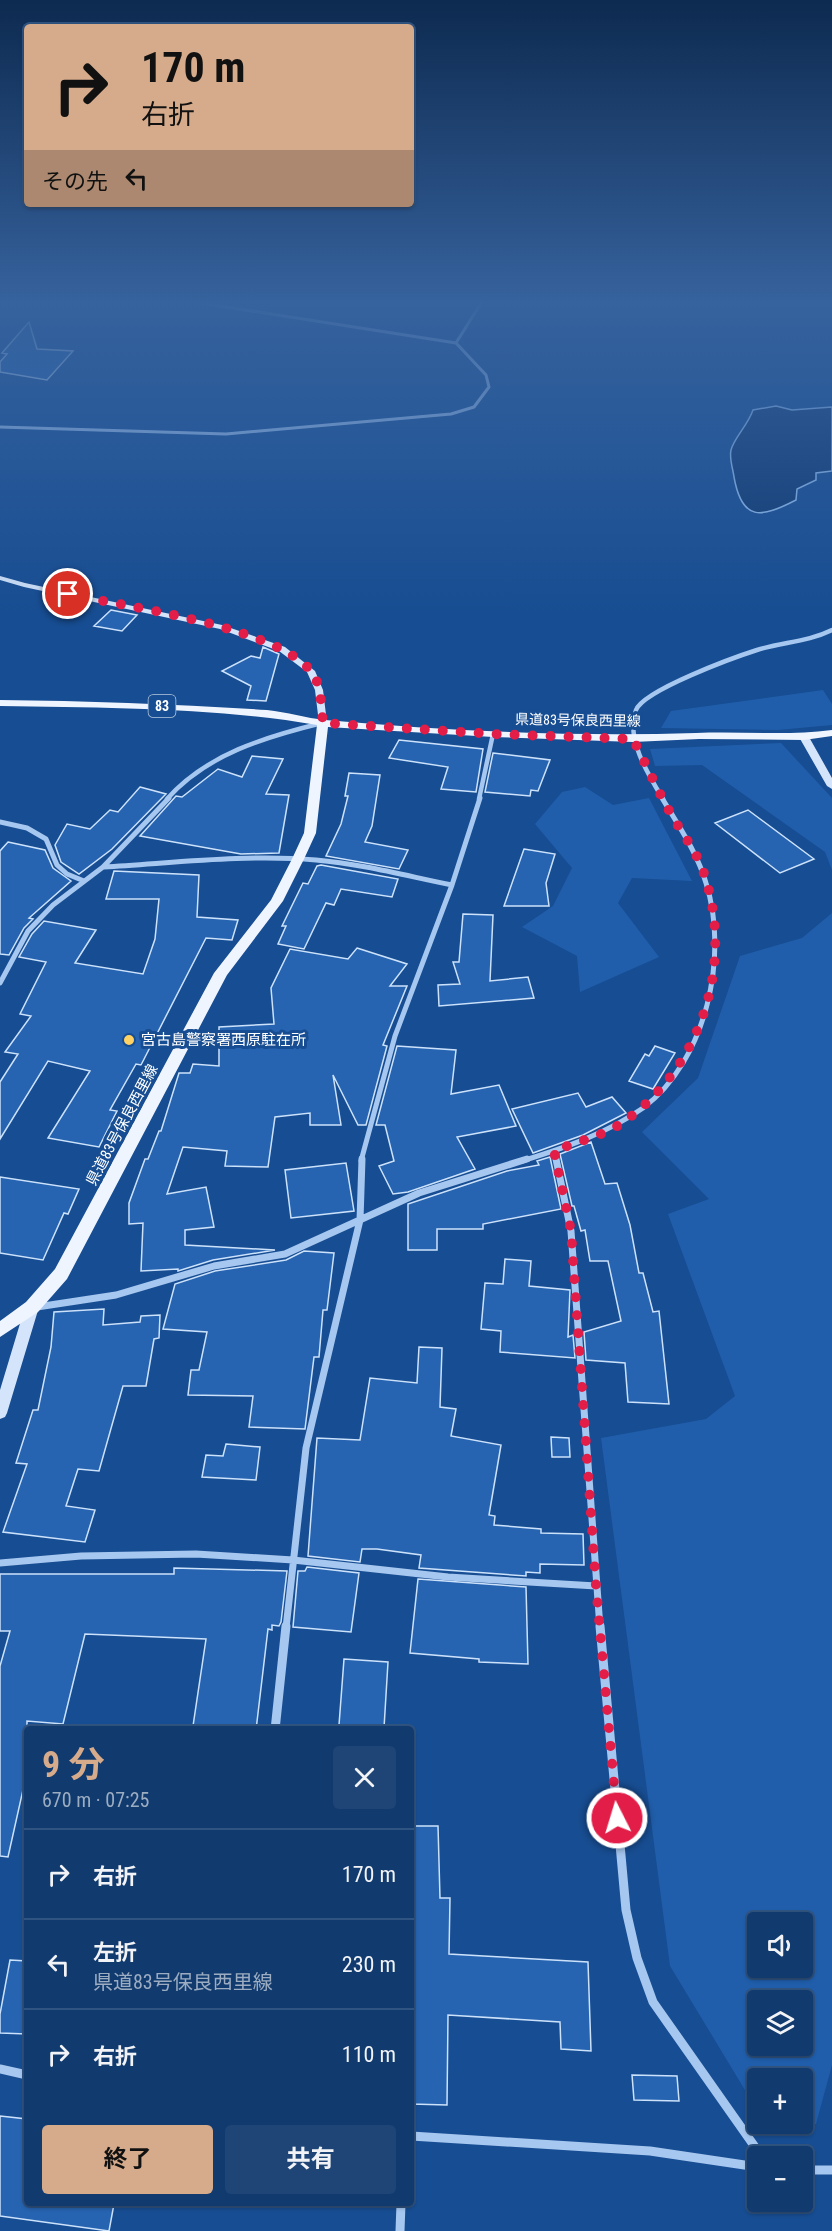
<!DOCTYPE html>
<html lang="ja">
<head>
<meta charset="utf-8">
<style>
	:root { --surface:#113a6e; --page:#1e4576; --text:#f1f3f6; --muted:#9cadc2; --line:#305481; --accent:#d6ab8b }
	body { margin:0; font-family:"Roboto Condensed","Noto Sans JP",sans-serif; background:var(--page); color:var(--text); height:100vh; display:flex; flex-direction:column; font-size:22px; white-space:nowrap }
	* { box-sizing:border-box; margin:0 }
	p { font-size:20px; color:var(--muted) }
	.icon { flex:none; width:33px; height:33px; fill:none; stroke:currentColor; stroke-width:2; stroke-linecap:round; stroke-linejoin:round }
	.map { position:relative; flex:1; overflow:hidden }
	.panel { position:absolute; left:24px; top:1726px; width:390px; height:480px; display:flex; flex-direction:column; background:var(--surface); border-radius:6px; box-shadow:0 2px 4px #0004,0 0 0 2px var(--line) }
	.panel>* { flex:none }
	.hud { position:absolute; left:24px; top:24px; width:390px; height:183px; border-radius:6px; box-shadow:0 2px 4px #0004,0 0 0 2px var(--line); background:#d6ab8b; color:#111; overflow:hidden }
	.buttons { position:absolute; left:747px; top:1912px; display:grid; gap:12px }
	.buttons a { display:grid; place-items:center; width:66px; height:66px; border-radius:6px; background:var(--surface); box-shadow:0 2px 4px #0004,0 0 0 2px var(--line); font-size:30px }
	.pin { position:absolute; display:grid; place-items:center; width:51px; height:51px; color:#fff; margin:-26px; border:3px solid #fff; border-radius:50%; box-shadow:0 2px 6px #0007 }
	.me { position:absolute; width:66px; margin:-33px; rotate:355deg; stroke-linejoin:round; filter:drop-shadow(0 0 4px #0008) }
	.turn { display:flex; align-items:center; gap:21px; height:126px; padding:0 18px; font-size:27px }
	.turn .icon { width:78px; height:78px; stroke-width:2.5 }
	.turn b { display:block; font-size:42px; line-height:51px }
	.then { display:flex; align-items:center; height:57px; padding:0 18px; background:#0003; gap:12px; font-size:22px }
	.round { display:grid; place-items:center; flex:none; width:63px; height:63px; border-radius:6px; background:var(--page) }
	.overview { display:flex; align-items:center; justify-content:space-between; height:102px; padding:0 18px }
	h1 { font-size:36px; font-weight:700; line-height:45px; color:var(--accent) }
	.button { display:flex; gap:12px; margin-top:auto; padding:12px 18px }
	.button a { flex:1; height:69px; border-radius:6px; background:var(--accent); color:#111; font-size:24px; font-weight:700; line-height:69px; text-align:center }
	.button a+a { background:var(--page); color:var(--text) }
	ul { padding:0; list-style:none }
	li { display:flex; align-items:center; gap:18px; height:90px; padding:0 18px; border-top:2px solid var(--line) }
	li div { flex:1 }
	li b { display:block; font-size:22px }
	li em { font-style:normal }
	.map>svg:first-child { display:block }
</style>
</head>
<body>
<div class="map">
<svg width="832" height="2231" viewBox="0 0 832 2231">
	<rect width="100%" height="100%" fill="#174d92"/>
	<path fill="#205eab" fill-rule="evenodd" d="M823,690l9,14v21l-54,5 -117,-2 10,-17z
		M781,743l51,55v72l-7,-18 -123,-87 -47,1 -5,-17z
		M585,787l28,18 36,-7 43,83 -60,-3 -14,25 41,54 -79,35 -3,-36 -55,-29 31,-21 19,-38 -37,-44 27,-32z
		M832,913v1152l-16,59 -49,3 -1,-3h36v-45h-44l-1,31 -87,-144 -69,-528 105,-19 29,-23 -67,-182 41,-15 -67,-67 56,-54 42,-122 62,-18zM758,1923h44v45h-44zM758,2001h44v45h-44z"/>
	<path fill="#0f386f" stroke="#98c2f3" stroke-width="1.5" d="M776,406l16,4 40,-3v64l-16,2v7l-19,9 -1,11c-35,18 -54,22 -62,-23 -1,-8 -5,-19 -3,-27 3,-12 17,-25 22,-40z"/>
	<path fill="#2663b0" stroke="#cce2fb" stroke-width="1.5" d="M29,322l8,27 36,2 -26,29 -47,-8v-10l7,-8 -5,-1z
		M111,610l26,5 -15,16 -28,-5z
		M263,647l16,7 -13,47 -19,-1 4,-14 -29,-15 29,-15 9,2z
		M399,740l84,9 -7,43 -35,-3 7,-22 -59,-9z
		M493,753l57,7 -12,31 -7,-1 -1,6 -45,-4z
		M252,756l31,3 -17,35 23,1 -10,58 -38,1 -101,-18 36,-40 6,1 36,-28 24,8z
		M349,773l31,2 -8,51 -7,16 43,8 -9,19 -73,-13 15,-32 7,-28h-3z
		M140,787l26,7 -54,55 -33,25 -18,-12 -6,-17 12,-21 23,5 20,-19 8,2z
		M748,810l66,49 -34,14 -65,-50z
		M8,842l37,8 8,18 18,13 -42,37 4,1 -9,9 -15,27 -9,-1v-103z
		M524,849l31,5 -9,29 3,23h-45z
		M321,865l77,14 -6,18 -51,-8 -7,16 -8,-2 -22,46 -26,-5 8,-18h-4l21,-43 5,1 9,-18z
		M114,871l85,4 -2,42 41,3 -6,20 -26,-2 -65,127 -5,-1 -26,46 7,1 -18,36 -51,-9 42,-67 -42,-10 -48,78v-57l18,-28 -13,-2 26,-36 -11,-2 26,-52 -27,-5 13,-23 12,-13 52,9 -21,33 68,11 12,-35 4,-40h-53z
		M463,914l30,1 -3,66 38,-4 6,21 -95,8 -1,-21 22,-1 -7,-22h6z
		M357,948l50,16 -17,22h17l-24,59 4,1 -21,79h-8l-25,-50 8,50h-31v-12l-35,4 -7,50 -43,-1 2,-15 -44,-4 -16,47 39,-7 8,40 -29,3v15l90,5 -62,10 -35,11v-2l-37,2 2,-48 -14,1v-21l16,-44h3l11,-28h2l18,-58h11l3,-9 26,2v-39l55,-3 -3,-36 19,-39 58,10z
		M397,1046l59,4 -5,44 48,-9 17,41 -59,11 18,32 -67,23 -15,2 -14,-28 15,-5 -9,-36h-9z
		M655,1046l20,7 -22,36 -24,-8 16,-27 4,2z
		M578,1093l8,14 26,-10 14,16 -43,22 -50,18 -21,-44z
		M591,1142l14,42 12,-1 13,42 9,48h4l10,39 6,-1 10,93 -41,-2 -3,-39 -39,-3 -2,-28 37,-11 -13,-60h-18l-5,-31 -4,1 -7,-25h-2l-12,-52z
		M550,1157l11,52 -78,15v5h-46v21h-29v-46l99,-33 32,-6 -2,-4z
		M346,1163l8,48 -63,7 -6,-48z
		M0,1177l79,12 -11,25 -4,-1 -21,47 -43,-7z
		M304,1251l30,2 -7,57h-4l-4,47h-5l-9,72 -56,-2 4,-31 -65,-1 3,-25h8l8,-38 -44,-3 12,-45 40,-13 71,-11z
		M505,1259l26,2 -2,25 41,4 -2,47 5,-2 2,23 -75,-6 1,-21 -20,-2 4,-46 18,1z
		M104,1309l-1,16 37,-3 1,-6 19,-1 -1,23 -5,1 -8,47h-23l-24,85 -21,-2 -12,37 29,4 -10,32 -82,-10 24,-68 -11,-1 17,-53h5l13,-63 3,-35z
		M419,1347l23,1 -2,59 16,2 -5,27 50,9 -12,70 6,1 -1,9 47,4v4l42,1 1,31 -44,-1v9l-14,-1v4l-107,-8 2,-13 -44,-6h-15l-2,13 -52,-6 9,-118 43,2 10,-62 47,5z
		M551,1437l18,1 1,19h-18z
		M226,1444l34,3 -4,33 -54,-3 4,-22 17,1z
		M307,1567l52,6 -8,59 -58,-5 5,-56h7z
		M174,1568l113,3 -6,51 -2,4 -7,-1v5l-4,-1 -12,101 -63,-4 13,-87 -121,-5 -22,90 -36,-3v51l-19,85 -8,-1v-190l10,-35h-10v-57h174z
		M418,1579l108,8 2,77 -49,-2v-3l-69,-6z
		M344,1659l44,3 -4,66 -45,-3z
		M411,1826h27l2,72h10l-1,56 139,8 3,89 -30,-2 -1,-27 -112,-7 -1,90 -36,-1z
		M10,1960l17,1v73l-27,-1v-19z
		M632,2075l45,1 2,25 -45,-1z
		M0,2116l27,3v85h87l-5,27 -109,-15z"/>
	<g fill="none" stroke-linecap="round" stroke-linejoin="round">
		<path stroke="#a6c7f0" stroke-width="3" d="M456,343l25,-40
			M0,427l226,7 225,-20 23,-7 15,-20 -3,-12 -30,-32 -255,-40"/>
		<path stroke="#a6c7f0" stroke-width="4.5" d="M167,799c40,-45 98,-62 155,-76
			M479,799l14,-65
			M663,799c-14,-23 -38,-61 -27,-89 8,-20 99,-53 121,-60 25,-8 51,-8 75,-20"/>
		<path stroke="#a6c7f0" stroke-width="5" d="M0,822l27,6 19,11 11,26 10,9 17,7
			M104,867c70,-4 142,-13 212,-7 46,4 91,16 136,25
			M0,983l28,-52 25,-26 50,-38 66,-69
			M554,1151l2,10
			M361,1161l34,-125 57,-151 28,-87
			M522,1161c42,-13 84,-27 121,-53 64,-48 86,-153 63,-225 -9,-31 -28,-58 -44,-85"/>
		<path stroke="#a6c7f0" stroke-width="7" d="M556,1159l15,72 29,397
			M37,1307l79,-12 98,-29 71,-12 134,-61 108,-34
			M0,1563l81,-7 115,-2 97,6 155,17 148,9
			M286,1628l20,-180 54,-228 2,-61"/>
		<path stroke="#a6c7f0" stroke-width="9" d="M600,1626l26,284 11,48 16,44 109,155
			M275,1730l11,-104
			M0,2069l27,6
			M411,2136l239,15 108,16
			M802,2170h30
			M400,2231l1,-27"/>
		<path fill="#d4e5fb" fill-rule="evenodd" d="M0,576l25,7 197,42 63,22 30,24 8,19 4,33 -4,3 -4,-3 -4,-33 -8,-18 -28,-21 -59,-22 -196,-42 -24,-7z
			M804,734l5,3 23,41v11l-5,-3 -28,-49z
			M32,1302l5,1 2,4 -32,106 -2,4 -5,2v-29l25,-83 2,-4z"/>
		<path fill="#eff5ff" fill-rule="evenodd" d="M0,700c89,1 178,4 267,10 20,2 39,8 58,10 123,11 248,17 371,13 46,-2 91,3 136,-3v6l-28,4 -105,-1 -66,3 -140,-5 -165,-10 -12,106 -12,26 -21,42 -56,74 -160,304 -29,33 -38,25v-16l26,-19 29,-33 159,-296 57,-73 21,-41 12,-26 13,-108c-104,-18 -211,-17 -317,-19z"/>
	</g>
	<linearGradient id="sky" x2="0" y2="1"><stop stop-color="#0d2a50"/><stop offset="0.49" stop-color="#36629d"/><stop offset="1" stop-color="#36629d" stop-opacity="0"/></linearGradient>
	<rect width="832" height="616" fill="url(#sky)"/>
	<g fill="none" stroke-linecap="round" stroke-linejoin="round">
		<path stroke="#e11d48" stroke-width="10" stroke-dasharray="0 18" d="M68,594c59,13 203,32 242,76 12,13 11,37 13,53l170,11 140,5c13,26 25,52 39,77 10,17 23,34 30,52 34,92 1,199 -80,255 -19,13 -46,19 -68,28l17,80 25,355 21,232"/>
	</g>
	<circle fill="#ffd265" stroke="#174d92" stroke-width="2" cx="129" cy="1040" r="6"/>
	<g text-anchor="middle" dominant-baseline="central" stroke-width="6" stroke-linejoin="round" paint-order="stroke">
		<rect fill="#174d92" stroke="#b9cade" stroke-width="1.5" x="148.5" y="695" width="27" height="22" rx="4.5"/>
		<g font-size="14" font-weight="bold" fill="#fff">
			<text x="162" y="706">83</text>
		</g>
		<g font-size="14" fill="#fff" stroke="#174d92">
			<text transform="translate(578 720) rotate(1)">県道83号保良西里線</text>
		</g>
		<g font-size="15" fill="#fff" stroke="#174d92" text-anchor="start">
			<text x="141" y="1040">宮古島警察署西原駐在所</text>
		</g>
		<g font-size="15" fill="#fff" stroke="#174d92">
			<text transform="translate(122 1125) rotate(-62)">県道83号保良西里線</text>
		</g>
	</g>
</svg>
<div class="buttons">
<a><svg class="icon" aria-label="sound" viewBox="0 0 24 24"><path d="M4 9h4l5-4v14l-5-4H4zM17 9q2 3 0 6"/></svg></a>
<a><svg class="icon" aria-label="layers" viewBox="0 0 24 24"><path d="M12 4l9 5-9 5-9-5zM3 14l9 5 9-5"/></svg></a>
<a>+</a>
<a>−</a>
</div>
<div class="pin" style="left:68px;top:594px;background:#d93025"><svg class="icon" aria-label="arrive" viewBox="0 0 24 24"><path d="M6 21V4h12l-3 4 3 4H6"/></svg></div>
<svg class="me" style="left:617px;top:1818px" viewBox="-20 -20 40 40"><circle r="17" fill="#e11d48" stroke="#fff" stroke-width="3"/><path d="M0-11L8 9 0 5-8 9z" fill="#fff"/></svg>
<div class="hud">
<div class="turn"><svg class="icon" aria-label="right" viewBox="0 0 24 24"><path d="M7 20v-9h11M14 6l5 5-5 5"/></svg><div><b>170 m</b>右折</div></div>
<div class="then">その先<svg class="icon" aria-label="left" viewBox="0 0 24 24"><path d="M17 20v-9H6M10 6l-5 5 5 5"/></svg></div>
</div>
<section class="panel">
<div class="overview"><div><h1>9 分</h1><p>670 m · 07:25</p></div><a class="round"><svg class="icon" aria-label="close" viewBox="0 0 24 24"><path d="M6 6l12 12M18 6L6 18"/></svg></a></div>
<ul>
<li><svg class="icon" aria-label="right" viewBox="0 0 24 24"><path d="M7 20v-9h11M14 6l5 5-5 5"/></svg><div><b>右折</b></div><em>170 m</em></li>
<li><svg class="icon" aria-label="left" viewBox="0 0 24 24"><path d="M17 20v-9H6M10 6l-5 5 5 5"/></svg><div><b>左折</b><p>県道83号保良西里線</p></div><em>230 m</em></li>
<li><svg class="icon" aria-label="right" viewBox="0 0 24 24"><path d="M7 20v-9h11M14 6l5 5-5 5"/></svg><div><b>右折</b></div><em>110 m</em></li>
</ul>
<div class="button"><a>終了</a><a>共有</a></div>
</section>
</div>
</body>
</html>
